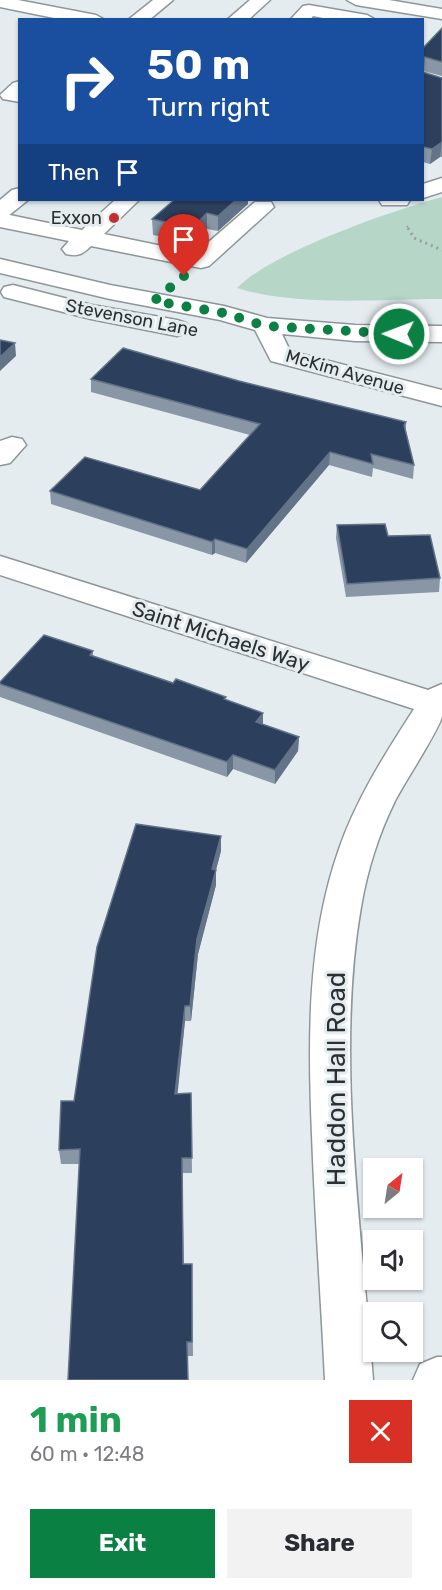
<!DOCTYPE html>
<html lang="en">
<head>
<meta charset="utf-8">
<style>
	:root { --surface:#fff; --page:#f2f2f3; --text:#2b2b33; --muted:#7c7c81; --accent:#0b8043 }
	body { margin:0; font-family:Rubik,sans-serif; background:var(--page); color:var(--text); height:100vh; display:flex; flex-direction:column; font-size:22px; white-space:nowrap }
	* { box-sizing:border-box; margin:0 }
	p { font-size:20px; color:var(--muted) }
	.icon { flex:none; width:33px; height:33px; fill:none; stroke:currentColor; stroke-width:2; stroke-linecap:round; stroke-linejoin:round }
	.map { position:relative; height:1380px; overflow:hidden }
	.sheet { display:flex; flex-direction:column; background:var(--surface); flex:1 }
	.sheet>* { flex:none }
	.guide { position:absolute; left:18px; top:18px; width:406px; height:183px; border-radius:0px; box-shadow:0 2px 4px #0004; background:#1a4fa0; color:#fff; overflow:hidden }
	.needle { width:39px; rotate:30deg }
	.buttons { position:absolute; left:363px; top:1158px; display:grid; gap:12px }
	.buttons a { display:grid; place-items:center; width:60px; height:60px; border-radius:0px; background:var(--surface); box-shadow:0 2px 4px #0004; font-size:30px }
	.pin { position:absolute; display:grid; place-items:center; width:51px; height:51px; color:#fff; margin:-62px -26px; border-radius:50% 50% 50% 0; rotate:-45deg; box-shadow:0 0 6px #0007 }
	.pin .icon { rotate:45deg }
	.me { position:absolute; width:66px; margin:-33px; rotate:271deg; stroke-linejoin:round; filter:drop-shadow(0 0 4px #0008) }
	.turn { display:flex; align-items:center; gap:21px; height:126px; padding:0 30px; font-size:27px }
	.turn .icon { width:78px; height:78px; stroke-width:2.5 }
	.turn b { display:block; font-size:42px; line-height:51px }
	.then { display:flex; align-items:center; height:57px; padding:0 30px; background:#0003; gap:12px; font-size:22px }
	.round { display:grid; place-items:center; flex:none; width:63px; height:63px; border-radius:0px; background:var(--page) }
	.head { display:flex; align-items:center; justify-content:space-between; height:102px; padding:0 30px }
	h1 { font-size:36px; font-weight:700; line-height:45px; color:#1e9e55 }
	.action { display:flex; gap:12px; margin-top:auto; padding:12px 30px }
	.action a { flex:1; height:69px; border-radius:0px; background:var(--accent); color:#fff; font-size:24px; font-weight:700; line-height:69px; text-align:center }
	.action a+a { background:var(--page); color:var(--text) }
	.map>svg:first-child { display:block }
</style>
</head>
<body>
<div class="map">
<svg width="442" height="1380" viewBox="0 0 442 1380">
	<rect width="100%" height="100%" fill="#e4ecf0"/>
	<path fill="#b6d7c7" d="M442,197v102c-63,0 -146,8 -205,-11 35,-36 154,-77 205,-91z"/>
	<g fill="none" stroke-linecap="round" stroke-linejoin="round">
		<defs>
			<path id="minor" d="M0,0h18l78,15 9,5h-41l-64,-13z
				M153,0h20l-24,20h-21z
				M347,0h42l53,9v10l-86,-14z
				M309,5l58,10 9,5h-43l-20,-4 -3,4h-20l13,-14z
				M20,81v21l-17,-3 -3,-4 13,-12z
				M442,178v14l-19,6v-14z
				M115,200h24l-35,34 92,19 59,-51h16l3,5 -65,59 -8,2 -110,-22c-8,8 -13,11 -25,8l-4,-5 7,-8 -69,-14v-14l82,17z
				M379,200h31l-3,5h-25z
				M0,259l110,26 114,21 43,12 88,7 87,1v16l-87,-1 -73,-7 8,17 152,39v16l-171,-45 -16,-31 -35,-10 -110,-21 -110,-26z
				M13,285l79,20 85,15 9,3 4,5 -4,5 -9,3 -86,-17 -87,-22 -3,-5 3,-5z
				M12,437l10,2 4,6 -16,18 -10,2v-24z
				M0,556l428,134 14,-6c0,10 0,22 0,32 -2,13 -40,70 -48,87 -16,33 -27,68 -33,104 -26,148 1,323 12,473h-48c-4,-82 -10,-163 -13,-245 -4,-94 -5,-193 26,-283 17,-51 47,-98 76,-143l-414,-134z
				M437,1357h5v23h-29l7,-16z"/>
			<path id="major" d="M250,0h20l-22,20h-21z
				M20,188v12h8l-20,16 -8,2v-18l12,-10z"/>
		</defs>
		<use href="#minor" stroke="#8e9699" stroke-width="3"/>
		<use href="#major" stroke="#8e9699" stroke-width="3"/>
		<path stroke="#999fa1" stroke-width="2" stroke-dasharray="1.5 3" stroke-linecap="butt" d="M407,226l2,4"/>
		<path stroke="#999fa1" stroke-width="3" stroke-dasharray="2 4" stroke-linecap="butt" d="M408,228l6,10 28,12"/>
		<use href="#minor" fill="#fff" fill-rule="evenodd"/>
		<use href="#major" fill="#fff" fill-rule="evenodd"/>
	</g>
	<path fill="#8896a6" d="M442,28v48l-19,-5v-23z
		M423,72l19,6v79h-2l-10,7 -7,-2z
		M248,204l-30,27 -11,-2 -15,14 -39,-8 -1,-16z
		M91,379l148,2 167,41v9l8,34 -1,14 -40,-11 -1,9 -43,-12 -83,98 -31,-10 -3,2 -161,-51 -1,-13 150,-1 50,-55 -159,-43z
		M337,525l51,11 52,42 -1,14 -93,5 -10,-59z
		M93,651v5l170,57v11l36,13 -1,14 -23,33 -42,-15 -6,8 -227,-80v-15z
		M221,851l-5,19v15l-18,69 -7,67h-6l-8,73 14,-1 1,80h-10l2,91h8l1,92h-6l-107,-192h-19l-2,-14 15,-49z"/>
	<path fill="#637388" d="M425,57l-1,14h-1v-13z
		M442,142l-2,15 -10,7 2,-15z
		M236,200h12v4l-30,27v-15z
		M207,213v16l-15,14v-15z
		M15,343l1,13 -16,15v-14z
		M330,452l-1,13 -83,98 1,-14z
		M215,539v14l-3,2v-13z
		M263,713v14l-7,-5z
		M299,737l-1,14 -23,33v-14z
		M233,755v14l-6,8v-15z
		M221,836v15l-7,26 2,-7v15l-18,69 -7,67 -1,-15 7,-67 15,-70z
		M185,1006v15l-9,88 -1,-15z"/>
	<path fill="#2c3f5c" stroke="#637388" stroke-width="1.5" d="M442,28v34l-17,-5 -2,1v-10z
		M423,72l19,6v64l-10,7 -9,-2z
		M174,200h62l-18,16 -11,-3 -15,15 -40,-9z
		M0,340l15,3 -15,14z
		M123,348l116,33 167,41 -2,3 10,40 -43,-11 2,10 -43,-12 -83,97 -32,-10 -3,3 -162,-51 35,-34 115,33 60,-66 -169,-45z
		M385,524l3,12 42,-1 10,43 -93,6 -10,-59z
		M44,635l49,16 -3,4 83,28 3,-4 50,18 -2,2 39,14 -7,9 43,15 -24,33 -42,-15 -6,7 -227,-78v-2z
		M136,824l85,12 -9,33 4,1 -19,69 -7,67h-5l-10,88 16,-1 1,65h-10l1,106h9v78h-5l1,38h-120l12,-231 -21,1 2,-49h13l23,-154z"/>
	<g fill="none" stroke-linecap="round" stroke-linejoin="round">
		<path stroke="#0b8043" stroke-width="10" stroke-dasharray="0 18" d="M184,276l-30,25 70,12 41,13 134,8"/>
	</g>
	<circle fill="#bf3032" stroke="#e4ecf0" stroke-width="2" cx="114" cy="218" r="6"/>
	<g text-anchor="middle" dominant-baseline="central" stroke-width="6" stroke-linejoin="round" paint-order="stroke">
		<g font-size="18" fill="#2c2f30" stroke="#e4ecf0" text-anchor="end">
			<text x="102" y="218">Exxon</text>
		</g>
		<g font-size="18" fill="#2c2f30" stroke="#e4ecf0">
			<text transform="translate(132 318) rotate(11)">Stevenson Lane</text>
			<text transform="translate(345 372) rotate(16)">McKim Avenue</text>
		</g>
		<g font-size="21" fill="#2c2f30" stroke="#e4ecf0">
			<text transform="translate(221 636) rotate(18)">Saint Michaels Way</text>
		</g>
		<g font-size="26" fill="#2c2f30" stroke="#e4ecf0">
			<text transform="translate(336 1079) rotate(-90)">Haddon Hall Road</text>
		</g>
	</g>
</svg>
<div class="buttons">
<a><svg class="needle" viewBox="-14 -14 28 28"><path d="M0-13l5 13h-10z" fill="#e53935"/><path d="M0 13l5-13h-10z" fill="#7c7c81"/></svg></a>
<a><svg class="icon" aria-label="sound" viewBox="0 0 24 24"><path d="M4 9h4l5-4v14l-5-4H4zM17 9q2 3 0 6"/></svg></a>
<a><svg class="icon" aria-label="search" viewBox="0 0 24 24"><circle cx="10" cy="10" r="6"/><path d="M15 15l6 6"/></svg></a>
</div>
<div class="pin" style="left:184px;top:276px;background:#d93025"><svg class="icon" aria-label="arrive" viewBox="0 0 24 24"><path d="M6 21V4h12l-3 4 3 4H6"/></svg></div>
<svg class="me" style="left:399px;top:334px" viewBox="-20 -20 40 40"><circle r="17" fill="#0b8043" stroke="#fff" stroke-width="3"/><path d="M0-11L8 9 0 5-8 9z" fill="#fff"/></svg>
<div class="guide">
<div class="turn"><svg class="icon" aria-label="right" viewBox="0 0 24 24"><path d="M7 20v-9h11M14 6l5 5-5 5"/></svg><div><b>50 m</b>Turn right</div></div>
<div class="then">Then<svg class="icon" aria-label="arrive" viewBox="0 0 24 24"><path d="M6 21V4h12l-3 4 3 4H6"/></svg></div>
</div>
</div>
<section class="sheet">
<div class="head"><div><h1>1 min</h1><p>60 m · 12:48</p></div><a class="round" style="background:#d93025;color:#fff"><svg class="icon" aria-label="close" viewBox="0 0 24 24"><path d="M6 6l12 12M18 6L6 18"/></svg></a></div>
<div class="action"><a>Exit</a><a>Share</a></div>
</section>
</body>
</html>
